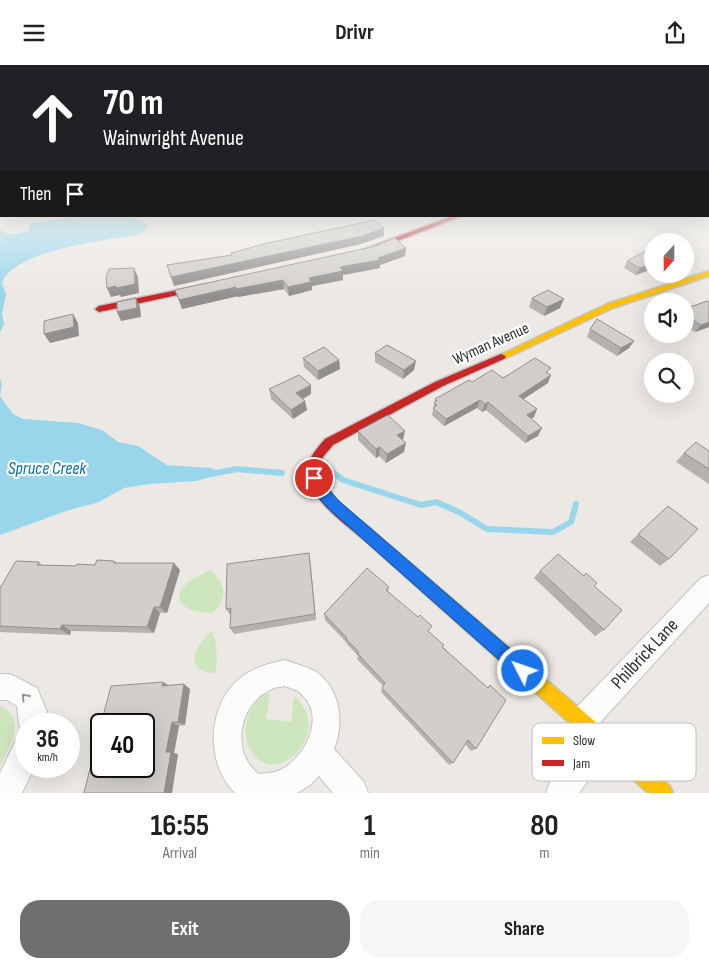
<!DOCTYPE html>
<html lang="en">
<head>
<meta charset="utf-8">
<style>
	:root { --surface:#fff; --page:#f6f6f6; --text:#222; --muted:#767676; --accent:#706f6e }
	body { margin:0; font-family:"Sofia Sans Condensed",sans-serif; background:var(--page); color:var(--text); height:100vh; display:flex; flex-direction:column; font-size:19px; white-space:nowrap }
	* { box-sizing:border-box; margin:0 }
	p { font-size:16px; color:var(--muted) }
	.icon { flex:none; width:28px; height:28px; fill:none; stroke:currentColor; stroke-width:2; stroke-linecap:round; stroke-linejoin:round }
	.map { position:relative; height:728px; overflow:hidden }
	.drawer { display:flex; flex-direction:column; background:var(--surface); flex:1 }
	.drawer>* { flex:none }
	.hud { position:absolute; left:0px; top:0px; width:710px; height:152px; box-shadow:0 5px 20px #0002; background:#202124; color:#fff; overflow:hidden }
	.needle { width:32px; rotate:201deg }
	.tools { position:absolute; left:644px; top:168px; display:grid; gap:10px }
	.tools a { display:grid; place-items:center; width:50px; height:50px; border-radius:50%; background:var(--surface); box-shadow:0 5px 20px #0002; font-size:25px }
	.speed { position:absolute; left:15px; top:648px; display:flex; gap:10px; font-size:25px; font-weight:700; text-align:center }
	.speed>* { display:grid; place-content:center; width:65px; height:65px; border-radius:50%; background:var(--surface); box-shadow:0 5px 20px #0002; line-height:1 }
	.speed small { font-size:12px; font-weight:400 }
	.speed .limit { border:2px solid #111; border-radius:8px; background:#fff; color:#111 }
	.pin { position:absolute; display:grid; place-items:center; width:42px; height:42px; color:#fff; margin:-21px; border:2px solid #fff; border-radius:50%; box-shadow:0 1px 5px #0007 }
	.me { position:absolute; width:55px; margin:-28px; rotate:311deg; stroke-linejoin:round; filter:drop-shadow(0 0 4px #0008) }
	.turn { display:flex; align-items:center; gap:18px; height:105px; padding:0 20px; font-size:22px }
	.turn .icon { width:65px; height:65px; stroke-width:2.5 }
	.turn b { display:block; font-size:35px; line-height:42px }
	.then { display:flex; align-items:center; height:48px; padding:0 20px; background:#0003; gap:10px; font-size:19px }
	.eta { display:flex; justify-content:space-evenly; align-items:center; height:85px; text-align:center }
	.eta b { font-size:30px; font-weight:700; line-height:35px }
	.button { display:flex; gap:10px; margin-top:auto; padding:10px 20px }
	.button a { flex:1; height:58px; border-radius:20px; background:var(--accent); color:#fff; font-size:20px; font-weight:700; line-height:58px; text-align:center }
	.button a+a { background:var(--page); color:var(--text) }
	header { display:flex; justify-content:space-between; align-items:center; height:65px; padding:0 20px; background:var(--surface); font-size:22px; font-weight:700 }
	.map>svg:first-child { display:block }
</style>
</head>
<body>
<header><svg class="icon" aria-label="menu" viewBox="0 0 24 24"><path d="M4 6h16M4 12h16M4 18h16"/></svg>Drivr<svg class="icon" aria-label="share" viewBox="0 0 24 24"><path d="M12 15V3M7 8l5-5 5 5M5 13v7h14v-7"/></svg></header>
<div class="map">
<svg width="709" height="728" viewBox="0 0 709 728">
	<rect width="100%" height="100%" fill="#ece8e4"/>
	<path fill="#cee6be" d="M210,505c16,14 19,27 3,43 -19,1 -50,-10 -24,-31 6,-5 14,-8 21,-12z
		M212,566c6,14 5,26 4,41 -5,2 -10,1 -15,-2 -16,-12 2,-30 11,-39z
		M270,628l-4,26 25,3 3,-26c42,35 -18,96 -43,55 -6,-10 -7,-22 -3,-34 4,-11 10,-22 22,-24z
		M0,640c27,15 11,39 0,61z"/>
	<path fill="#99d6ec" d="M82,151h47l18,7 1,3 -7,8c-31,6 -127,15 -139,49l4,11 -4,20 2,10 -4,8v-102c10,7 18,4 29,1v-5l3,-3z
		M0,314l2,5 -2,12 13,18 10,5 55,4 24,7 16,12 20,4 29,19 44,3 5,2 1,5 -21,6 -46,3 -26,4 -25,14 -33,9 -66,24z"/>
	<g fill="none" stroke-linecap="round" stroke-linejoin="round">
		<path stroke="#99d6ec" stroke-width="6" d="M327,403l16,12 78,25 15,-3 23,10 28,17 66,3 18,-10 5,-18
			M211,409l26,-5 45,4"/>
		<defs>
			<path id="street" d="M709,510v28l-113,124 5,-2 10,4 4,10 -4,10 -32,44h-33l4,-11 38,-48 -6,2 -10,-4 -4,-10 4,-10 129,-134z
				M285,595c10,4 24,7 33,13 23,18 26,51 16,76l30,33 4,11h-35l-14,-17 -9,9 -13,8h-62c-30,-30 -28,-86 4,-114 13,-11 30,-16 46,-19zM285,621c4,2 11,3 14,6 29,22 7,67 -21,79 -6,2 -13,2 -19,3 -29,-21 -20,-70 11,-84 4,-3 10,-3 15,-4z
				M0,609h10l27,14 10,24v12h-21v11l-3,-1 -4,-10 -2,-18 -10,-6h-7z
				M26,671v30h9l-13,27h-22v-20l16,-33z"/>
			<path id="slow" d="M709,206v5l-96,32 -109,51h-6l-2,-2 111,-53z
				M367,463l5,2 298,256 3,7h-25l-286,-255 -2,-4 2,-4z"/>
			<path id="jam" d="M452,151h10l-93,36 -7,-2z
				M207,219l4,2 -1,2 -111,24 -4,-3 4,-3z
				M501,289l3,1 2,2 -2,2 -61,27 -110,59c-3,4 -7,8 -10,12 -14,29 30,57 49,73l2,4 -2,4 -5,2 -5,-2c-22,-18 -64,-46 -51,-80 3,-7 9,-13 14,-19l110,-57z"/>
		</defs>
		<use href="#street" stroke="#c5c4c5" stroke-width="2"/>
		<use href="#slow" stroke="#c5c4c5" stroke-width="3"/>
		<use href="#jam" stroke="#c5c4c5" stroke-width="3"/>
		<use href="#street" fill="#fcfcfb" fill-rule="evenodd"/>
		<use href="#slow" fill="#ffc107" fill-rule="evenodd"/>
		<use href="#jam" fill="#c62828" fill-rule="evenodd"/>
	</g>
	<path fill="#b4b1af" d="M406,183l-1,8 -25,9v3l-37,7v5l-31,6v4l-23,6 -5,-7 -46,8v-1l-56,13 -7,-19z
		M652,186v18l-16,6 -12,-7 3,-7z
		M532,233l28,10 -16,8 -15,-9z
		M709,237v25l-14,5 -10,-6v-17z
		M590,264l44,12 -5,7 -12,8 -30,-19z
		M375,288l39,17 -11,9 -28,-17z
		M303,293l36,2 1,9 -22,11 -14,-13z
		M549,308l-1,10 -25,16 14,10 -3,8 -3,2 7,17 -13,7 -39,-33 -4,2 -5,-4 -33,18 -12,-11 3,-16 37,-17 31,-4z
		M311,320v9l-8,5 2,2 2,9 -14,9 -22,-20 -2,-10z
		M358,366l45,9v1l1,11 -18,11 -7,-7 -3,2 -18,-18z
		M709,386v33l-33,-22 8,-9z
		M668,441l1,53 -9,7 -30,-24z
		M310,495l6,60 -82,14 -4,-6 1,-13h-1l-4,-6z
		M114,496l3,2 63,7 -13,43h-7l-6,20 -83,-2 -1,4 -70,-3v-44l39,-26 3,3 34,1 19,-1z
		M540,506l54,15 10,44 -9,6 -61,-58z
		M389,522l-1,4 41,41 14,15 44,41 3,-3 -14,64 -5,2 -6,-7 -12,19 -4,2 -68,-73 2,-6 -26,-27 1,-3 -11,-12 -1,-2 -21,-22 -1,-6z
		M169,620l21,4 -5,36 -6,1 -5,27 4,1 -6,39h-88z"/>
	<path fill="#92908e" d="M384,163v8l-23,8 -187,42 -3,-9z
		M406,183l-1,8 -25,9v3l-37,7v5l-31,6v4l-23,6 -1,-9 21,-9 31,-11 38,-9z
		M652,199v5l-16,6 4,-7z
		M134,203l4,9 1,16 -18,4 -1,-2 -9,2 -4,-9z
		M283,215l1,9 -46,8 -2,-8z
		M236,222l2,9 -56,13 -3,-9z
		M136,233l4,9 1,10 -20,4 -4,-9z
		M564,234l-4,9 -16,8 3,-9z
		M73,249l5,9 1,13 -29,7 -6,-9z
		M709,257v5l-14,5 6,-7z
		M634,276l-5,7 -12,8 4,-8z
		M339,295l1,9 -22,11v-9z
		M416,296l-2,9 -11,9 1,-9z
		M551,310l-3,8 -32,21 3,-8z
		M311,320v9l-14,8 -1,-9z
		M480,335l-3,8 -33,18 2,-7z
		M305,336l2,9 -14,9 -2,-9z
		M488,337l-2,8 -4,2 3,-8z
		M537,344l-3,8 -11,6 4,-8z
		M542,363l-4,8 -13,7 3,-7z
		M405,366l-2,9 -7,4 1,-9z
		M406,378l-2,9 -18,11 1,-9z
		M380,382l-1,9 -3,2v-9z
		M309,488l1,7 6,60 -1,-6z
		M174,498l6,7 -13,43 -7,-6z
		M154,542l6,6 -6,20 -7,-6z
		M62,560l9,6 -1,4 -10,-6z
		M163,617l7,4h-8z
		M184,619l6,5 -5,36 -7,-3z
		M172,657l7,4 -5,27 4,1 -6,39h-8l2,-41z"/>
	<path fill="#d1cecb" stroke="#92908e" d="M375,155l9,8 -22,8 -191,41 -4,-12 65,-10 -1,-2 37,-10z
		M395,173l11,10 -28,10 2,2 -40,7 3,4 -34,7 2,4 -23,5 -5,-7 -47,9v-2l-57,13 -4,-10 197,-43z
		M649,184l3,2v13l-12,4 -13,-7z
		M134,203l1,16 -19,4v-2l-9,2 -1,-11 3,-8z
		M548,225l16,9 -17,8 -15,-9z
		M136,233l1,10 -20,4v-10z
		M707,236l2,1v20l-8,3 -16,-10v-6z
		M73,249l1,13 -30,7v-13z
		M597,254l37,22 -13,7 -31,-19z
		M387,280l29,16 -12,9 -29,-17z
		M324,282l15,13 -21,11 -15,-13z
		M535,293l16,10 -5,4 5,3 -32,21 18,13 -10,6 15,13 -14,8 -40,-34 -3,2 -5,-4 -34,19 -13,-11 4,-3 -3,-2 3,-2 -2,-2 34,-19 3,2 20,-12 11,8z
		M299,310l12,10 -15,8 9,8 -14,9 -22,-21z
		M388,350l17,16 -8,4 9,8 -19,11 -7,-7 -4,2 -18,-18z
		M696,377l13,9v18l-25,-16z
		M668,441l30,23 -29,30 -31,-25z
		M309,488l6,61 -85,14 1,-20 -5,1 1,-45z
		M558,489l26,22 2,-3 11,10 -3,3 28,24 -18,20 -64,-59z
		M97,495l17,1v2h60l-14,44h-6l-7,20 -85,-2 -2,4 -60,-3v-38l16,-27 23,1 -2,3 39,1 1,-2 18,1z
		M367,503l22,19 -3,3 32,27 2,-2 12,11 -4,5 16,14 -2,2 46,41 2,-3 16,15 -30,49 -8,-9 -15,23 -71,-75 3,-5 -27,-29 1,-2 -13,-13 1,-1 -23,-24z
		M163,617l-1,4 22,-2 -6,38h-6l-6,30h5l-7,41h-80l17,-69v42h43v-42h-43l10,-38z"/>
	<defs><path id="oneway-chevron" d="M-2-3.5L2.5 0L-2 3.5" fill="none" stroke-width="1.6" stroke-linecap="round" stroke-linejoin="round" transform="scale(1.25)"/></defs>
	<use stroke="#959594" href="#oneway-chevron" transform="translate(25 632) rotate(-132)"/>
	<linearGradient id="sky" x2="0" y2="1"><stop stop-color="#88c2ea"/><stop offset="0.56" stop-color="#f6f5f3"/><stop offset="1" stop-color="#f6f5f3" stop-opacity="0"/></linearGradient>
	<rect width="709" height="231" fill="url(#sky)"/>
	<path fill="#1a73e8" stroke="#114b97" d="M314,408c5,2 19,22 25,28l190,164 2,6 -2,5 -6,3 -6,-3 -187,-166 -12,-13 -10,-19 1,-4z"/>
	<g text-anchor="middle" dominant-baseline="central" stroke-width="4.5" stroke-linejoin="round" paint-order="stroke">
		<g font-size="16" fill="#2e2e2e" stroke="#fff">
			<text transform="translate(491 279) rotate(-24)">Wyman Avenue</text>
		</g>
		<g font-size="18" font-style="italic" fill="#0d6fa3" stroke="#fff">
			<text x="47" y="403">Spruce Creek</text>
		</g>
		<g font-size="19" fill="#2e2e2e" stroke="#fff">
			<text transform="translate(645 589) rotate(-47)">Philbrick Lane</text>
		</g>
	</g>
	<rect x="532" y="658" width="164" height="58" rx="8" fill="#fff" stroke="#c0c0c0" stroke-width="1"/>
	<rect x="542" y="672" width="22" height="7" fill="#ffc107"/>
	<rect x="542" y="695" width="22" height="6" fill="#c62828"/>
	<g font-size="14" fill="#2e2e2e">
		<text x="573" y="680">Slow</text>
		<text x="573" y="703">Jam</text>
	</g>
</svg>
<div class="tools">
<a><svg class="needle" viewBox="-14 -14 28 28"><path d="M0-13l5 13h-10z" fill="#e53935"/><path d="M0 13l5-13h-10z" fill="#767676"/></svg></a>
<a><svg class="icon" aria-label="sound" viewBox="0 0 24 24"><path d="M4 9h4l5-4v14l-5-4H4zM17 9q2 3 0 6"/></svg></a>
<a><svg class="icon" aria-label="search" viewBox="0 0 24 24"><circle cx="10" cy="10" r="6"/><path d="M15 15l6 6"/></svg></a>
</div>
<div class="speed"><div>36<small>km/h</small></div><div class="limit">40</div></div>
<div class="pin" style="left:314px;top:413px;background:#d93025"><svg class="icon" aria-label="arrive" viewBox="0 0 24 24"><path d="M6 21V4h12l-3 4 3 4H6"/></svg></div>
<svg class="me" style="left:523px;top:606px" viewBox="-20 -20 40 40"><circle r="17" fill="#1a73e8" stroke="#fff" stroke-width="3"/><path d="M0-11L8 9 0 5-8 9z" fill="#fff"/></svg>
<div class="hud">
<div class="turn"><svg class="icon" aria-label="ahead" viewBox="0 0 24 24"><path d="M12 20V5M6 11l6-6 6 6"/></svg><div><b>70 m</b>Wainwright Avenue</div></div>
<div class="then">Then<svg class="icon" aria-label="arrive" viewBox="0 0 24 24"><path d="M6 21V4h12l-3 4 3 4H6"/></svg></div>
</div>
</div>
<section class="drawer">
<div class="eta">
<div><b>16:55</b><p>Arrival</p></div>
<div><b>1</b><p>min</p></div>
<div><b>80</b><p>m</p></div>
</div>
<div class="button"><a>Exit</a><a>Share</a></div>
</section>
</body>
</html>
